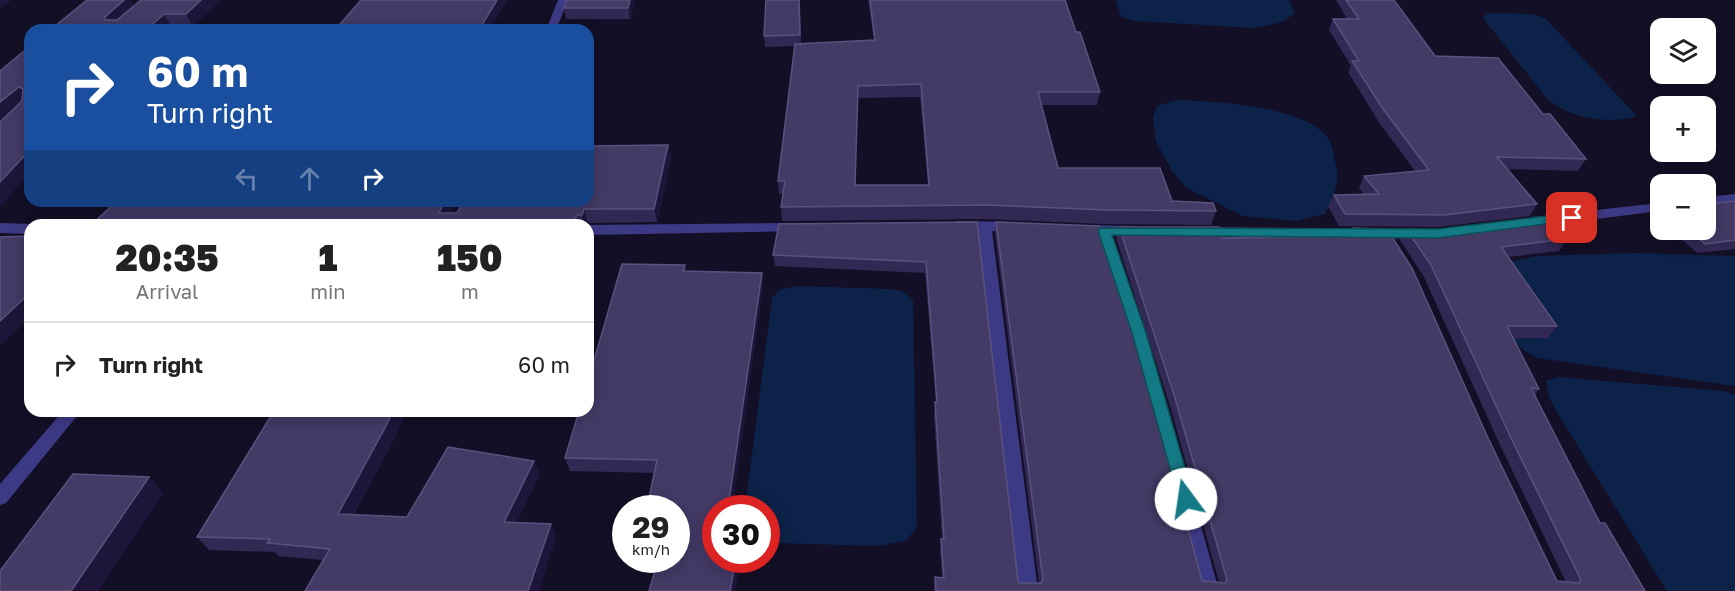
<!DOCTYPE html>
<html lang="en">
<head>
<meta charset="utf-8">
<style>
	:root { --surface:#fff; --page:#f2f2f2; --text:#222; --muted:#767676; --line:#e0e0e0 }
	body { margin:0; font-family:"Golos Text",sans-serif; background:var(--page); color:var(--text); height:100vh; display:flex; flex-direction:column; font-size:22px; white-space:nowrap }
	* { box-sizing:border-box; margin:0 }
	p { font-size:20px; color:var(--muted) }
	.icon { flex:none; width:33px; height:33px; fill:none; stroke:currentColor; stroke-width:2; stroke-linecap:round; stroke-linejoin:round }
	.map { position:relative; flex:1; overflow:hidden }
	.side { position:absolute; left:24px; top:219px; width:570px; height:198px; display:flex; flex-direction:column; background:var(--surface); border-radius:18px; box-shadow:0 3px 15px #0003 }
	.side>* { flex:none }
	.guide { position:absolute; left:24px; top:24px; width:570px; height:183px; border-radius:18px; box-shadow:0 3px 15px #0003; background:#1a4fa0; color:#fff; overflow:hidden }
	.tools { position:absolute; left:1650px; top:18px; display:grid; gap:12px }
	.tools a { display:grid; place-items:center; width:66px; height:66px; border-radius:12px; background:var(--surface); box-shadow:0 3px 15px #0003; font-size:30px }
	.speed { position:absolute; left:612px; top:495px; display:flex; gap:12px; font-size:30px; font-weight:700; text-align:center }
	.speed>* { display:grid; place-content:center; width:78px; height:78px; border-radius:50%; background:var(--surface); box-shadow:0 3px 15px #0003; line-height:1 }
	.speed small { font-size:15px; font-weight:400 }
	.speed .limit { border:9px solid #d22; background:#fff; color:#111 }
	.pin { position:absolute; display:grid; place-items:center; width:51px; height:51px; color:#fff; margin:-26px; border-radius:12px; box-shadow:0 3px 9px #0006 }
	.me { position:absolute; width:66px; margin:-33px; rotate:346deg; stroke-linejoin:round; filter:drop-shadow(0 0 4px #0008) }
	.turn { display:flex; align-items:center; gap:21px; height:126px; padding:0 24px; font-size:27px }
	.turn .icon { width:78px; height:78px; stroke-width:2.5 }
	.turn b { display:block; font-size:42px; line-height:51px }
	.lanes { display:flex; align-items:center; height:57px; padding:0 24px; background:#0003; justify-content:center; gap:30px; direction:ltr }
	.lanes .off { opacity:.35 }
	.eta { display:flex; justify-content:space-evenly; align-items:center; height:102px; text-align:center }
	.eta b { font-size:36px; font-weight:800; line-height:42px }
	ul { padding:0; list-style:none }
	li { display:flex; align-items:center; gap:18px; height:84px; padding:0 24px; border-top:2px solid var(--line) }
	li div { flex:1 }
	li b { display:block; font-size:22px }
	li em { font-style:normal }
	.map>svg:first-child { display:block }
</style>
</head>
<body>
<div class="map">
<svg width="1735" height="591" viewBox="0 0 1735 591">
	<rect width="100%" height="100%" fill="#130f26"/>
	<path fill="#0c2248" d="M1116,0h173l6,13 -12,9 -29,6 -119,-7 -14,-4z
		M1488,13l44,1 13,4 92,98c-30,9 -65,2 -89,-16l-62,-78 -3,-5z
		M1177,100c36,1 132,6 152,40 3,4 4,12 5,17 7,22 1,39 -9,57l-29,7 -53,-5 -57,-28 -14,-17 -16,-30 -3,-23 4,-12z
		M1637,253l98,3v130l-198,-28 -12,-7 -10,-9 -30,-59 4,-16 48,-11z
		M795,286l96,3 11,2 11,9 4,228 -12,13 -28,5 -103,-3 -7,-3 -1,-32h-18l-2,-7 26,-203 7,-8z
		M1558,377l166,14 11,4v196h-68l-112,-182 -6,-12 -3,-16z"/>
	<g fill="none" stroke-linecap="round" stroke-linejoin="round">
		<path fill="#3d3a85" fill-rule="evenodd" d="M558,0h10l-12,30h-10z
			M1735,194v8l-29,3v-8z
			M1660,203v8l-128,16 -7,-5 7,-5z
			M957,221l57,1 7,5 -7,5 -22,-1 46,360h-20l-40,-360 -26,-2 -2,-3z
			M0,223l30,1 2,1h-2v9l-30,-1z
			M798,223l5,2 2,3 -2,3 -215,4v-10z
			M1080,225l57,1 7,5 -7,5 -25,-1 57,175 50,181h-20c-30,-120 -62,-239 -101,-356l-23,-2 -2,-3 2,-3z
			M1200,227l222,2 7,5 -7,5 -227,-4 -2,-3 2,-3z
			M63,411h18l-75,92 -6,2v-21z"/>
	</g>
	<path fill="#312854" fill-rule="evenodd" d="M141,0h79l-27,27 -22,-1 -36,-20z
		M567,0h68l-5,19h-64l-2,-11z
		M800,0l1,44 73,-3 -6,-41h197l11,32 24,60 -3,13h-56l17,63 114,33 44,10 -5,14 -107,-1 -120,-5 -202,2 -1,-14 2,-13h-4l-1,-13 17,-135 -30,1 -1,-11zM920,97l8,88h-73l3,-87z
		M1336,0h58l41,56 108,58 43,45 -8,12 -70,-2 29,35 -7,12 -92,11 -99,-1 -11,-20 6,-11 30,-1 -5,-6 5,-12 51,-5 -37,-50 -30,-49 3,-6 -22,-36 4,-11h14z
		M668,145l3,13 -14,64 -69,1 -1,2h-496l26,-24h340l-6,12h6z
		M1735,201v48l-38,4 -26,-23h35z
		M977,222l41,359 2,2h19l-44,-350 1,-11 206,359 17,1 -48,-173 -55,-171 3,-11 103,11 127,-2 4,-8 135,210 69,143 9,1 -65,-135 -77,-170 -24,-37 6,-11 161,10 -8,12 -51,6 49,69 -9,12h-35l26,51 -4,6 65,128 45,68h-711l1,-14 7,1 -2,-28 1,-11h1l-8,-125 2,-12 -11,-129 -150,-7 -2,-11z
		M685,265l1,7 76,1 1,13 -31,222h-16v52l24,8 -64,-8 -22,-87 -84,-2 -5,-13z
		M274,411h133l-13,28 -40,75 53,3 133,-43 -24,49 35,1 5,13 -233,23 -45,-4 -3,-4 -66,-2 -12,-13z"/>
	<path fill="#1d163a" d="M0,0h12l-12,8z
		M124,0h7l5,8 -24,22 -8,-12z
		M201,0h19l-27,27 -7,-13z
		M497,0h10l-17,30h-11z
		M630,0h5l-5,19 -2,-11z
		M164,14l7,12 -4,4h-21z
		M19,87l10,13 -29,23v-21z
		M668,145l3,13 -14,64 -3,-13z
		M30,150v24l-30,33v-25z
		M445,201h12l-12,24 -6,-12z
		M584,209l4,14 -1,2h-2l-3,-10z
		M577,215l2,10h-6z
		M762,273l1,13 -31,222h-4z
		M30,293v25l-30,28v-25z
		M393,411h14l-13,28 -47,87 -9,-12z
		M534,461l6,13 -30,61 -6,-13z
		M149,477l15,16 -66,98h-27z
		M551,524l5,13 -17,54h-11z
		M736,560h2l2,8 -5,23h-5z"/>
	<path fill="#433a66" stroke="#5a527e" stroke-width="1.5" fill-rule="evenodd" d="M87,0h37l-20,18 2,2h11l24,-20h60l-15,14h-22l-18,16h-96z
		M361,0h136l-18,30h-144z
		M567,0h63l-2,8h-64z
		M766,0h33l1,35 -36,1z
		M870,0h195l11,32h4l20,60h-62l20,76h102l12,33 41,2 3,8 -109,-1 -121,-5 -205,2 4,-26h-7l17,-137 80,-4zM921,84l8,101h-74l3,-99z
		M1346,0h48l41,56 63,2 45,56h7l36,45 -89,-2 40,47 -93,11 -99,-1 -11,-19 45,-1 -15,-18 65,-6 -46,-61 -31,-48h7l-26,-42h26z
		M30,46v104l-30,32v-60l22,-21 1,-12 -4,-2 -19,15v-31z
		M668,145l-14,64h-70l-2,6h-5l-4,10h-482l26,-24h328l-6,12h18l6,-12h125v-55z
		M1735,201v39l-30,4 -15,-14h16v-26z
		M1548,217l19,22 -66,8 56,79h-50l32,63 -8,-1 69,135h5l40,68h-709l-1,-14 9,1 -3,-39h3l-9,-137h2l-11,-140 -153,-7 6,-31 198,-2 41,359 2,2h21l2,-3 -47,-358 103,4 55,173 48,182 23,2 2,-3 -52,-182 -56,-171h100l3,11 135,-2 -4,-8 34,1 25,39 76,170 69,143 22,2 2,-3 -71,-144 -79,-171 -25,-36 39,1z
		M30,236v57l-30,28v-84z
		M622,264l63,1 -2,6 79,2 -34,235h-12v52h20l-6,31h-81l9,-31h18v-52h-29l10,-48 -92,-2 14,-47h9v-30z
		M274,411h119l-7,15 -48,88 69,3 41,-70 86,14 -30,61 47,2 -23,67h-223l25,-42 -63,-6 3,-4 -73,-2z
		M73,474l76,3 -78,114h-71v-20z"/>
	<path fill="#137a85" stroke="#0c4f56" stroke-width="1.5" d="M1572,213l6,5 -2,2 -138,18 -326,-3 34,98 48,166 -2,5 -6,2 -6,-2 -48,-171 -34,-102 2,-3 338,1z"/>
</svg>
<div class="tools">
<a><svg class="icon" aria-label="layers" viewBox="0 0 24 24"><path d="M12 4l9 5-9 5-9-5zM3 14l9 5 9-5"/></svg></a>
<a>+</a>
<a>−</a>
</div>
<div class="speed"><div>29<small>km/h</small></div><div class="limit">30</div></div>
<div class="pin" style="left:1572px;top:218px;background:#d93025"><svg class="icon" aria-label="arrive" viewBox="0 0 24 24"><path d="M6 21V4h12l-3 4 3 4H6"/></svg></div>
<svg class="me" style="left:1186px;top:499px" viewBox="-20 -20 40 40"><circle r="19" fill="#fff"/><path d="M0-13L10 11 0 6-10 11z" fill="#137a85"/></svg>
<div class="guide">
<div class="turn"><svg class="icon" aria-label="right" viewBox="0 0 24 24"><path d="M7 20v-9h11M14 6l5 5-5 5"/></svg><div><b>60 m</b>Turn right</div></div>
<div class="lanes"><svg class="icon off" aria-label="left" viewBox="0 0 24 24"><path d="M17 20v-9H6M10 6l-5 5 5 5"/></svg><svg class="icon off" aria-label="ahead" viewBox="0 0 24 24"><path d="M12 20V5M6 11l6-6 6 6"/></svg><svg class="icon" aria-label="right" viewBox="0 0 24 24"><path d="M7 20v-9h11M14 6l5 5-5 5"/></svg></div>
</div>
<section class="side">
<div class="eta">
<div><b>20:35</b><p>Arrival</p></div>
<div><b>1</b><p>min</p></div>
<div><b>150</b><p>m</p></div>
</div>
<ul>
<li><svg class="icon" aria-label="right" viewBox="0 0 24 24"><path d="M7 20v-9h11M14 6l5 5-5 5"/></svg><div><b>Turn right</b></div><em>60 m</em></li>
</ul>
</section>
</div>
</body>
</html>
